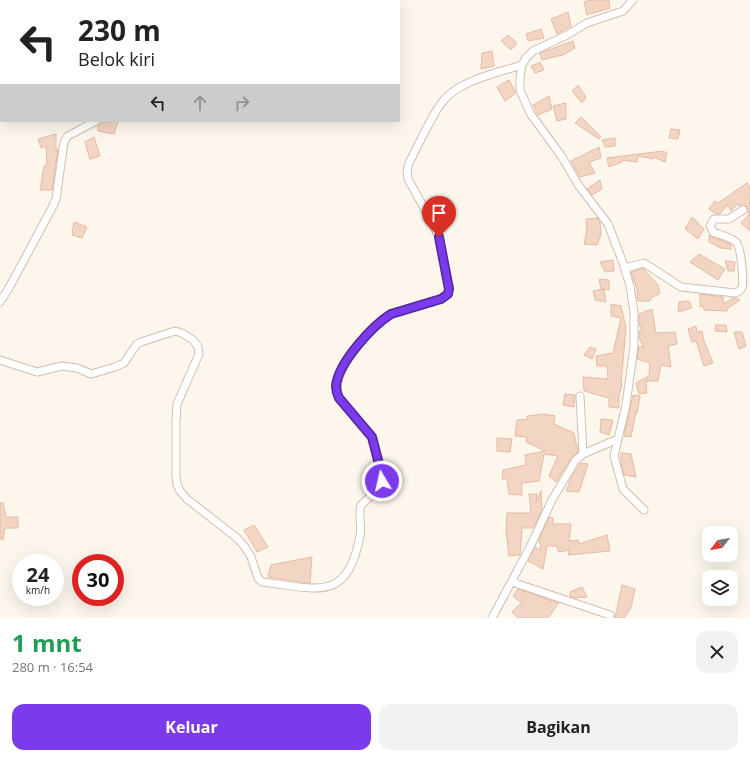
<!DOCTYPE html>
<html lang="id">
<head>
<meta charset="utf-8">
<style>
	:root { --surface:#fff; --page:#f2f2f2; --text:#222; --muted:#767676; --accent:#7c3aed }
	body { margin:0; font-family:"Open Sans",sans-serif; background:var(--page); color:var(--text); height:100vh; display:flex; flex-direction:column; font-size:15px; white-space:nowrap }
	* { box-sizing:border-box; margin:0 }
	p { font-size:13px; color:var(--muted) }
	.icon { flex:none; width:22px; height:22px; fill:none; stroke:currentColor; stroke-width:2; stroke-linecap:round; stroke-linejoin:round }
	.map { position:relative; height:618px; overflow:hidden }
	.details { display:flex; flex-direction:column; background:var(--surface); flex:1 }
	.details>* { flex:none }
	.hud { position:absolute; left:0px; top:0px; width:400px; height:122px; box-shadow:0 4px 16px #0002; background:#fff; color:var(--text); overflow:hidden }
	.needle { width:26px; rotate:239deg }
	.controls { position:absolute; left:702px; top:526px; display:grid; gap:8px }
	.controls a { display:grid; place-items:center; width:36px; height:36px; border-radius:8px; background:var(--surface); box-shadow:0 4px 16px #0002; font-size:20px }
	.speed { position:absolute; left:12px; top:554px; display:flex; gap:8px; font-size:20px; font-weight:700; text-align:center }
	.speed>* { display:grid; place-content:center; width:52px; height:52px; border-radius:50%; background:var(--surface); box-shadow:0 4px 16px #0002; line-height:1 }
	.speed small { font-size:10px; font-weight:400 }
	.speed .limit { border:6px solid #d22; background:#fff; color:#111 }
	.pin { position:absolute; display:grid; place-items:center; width:34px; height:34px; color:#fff; margin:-41px -17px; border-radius:50% 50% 50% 0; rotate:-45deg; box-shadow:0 0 4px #0007 }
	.pin .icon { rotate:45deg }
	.me { position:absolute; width:44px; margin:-22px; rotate:351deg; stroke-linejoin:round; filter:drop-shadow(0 0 3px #0008) }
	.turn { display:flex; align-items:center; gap:14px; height:84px; padding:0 12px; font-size:18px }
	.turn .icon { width:52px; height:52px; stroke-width:2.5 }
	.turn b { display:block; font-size:28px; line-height:34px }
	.lanes { display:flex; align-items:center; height:38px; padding:0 12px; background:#0003; justify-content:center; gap:20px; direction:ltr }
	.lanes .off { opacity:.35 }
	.round { display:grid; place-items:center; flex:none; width:42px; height:42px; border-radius:12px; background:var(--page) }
	.headline { display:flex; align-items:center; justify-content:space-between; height:68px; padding:0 12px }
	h1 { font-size:24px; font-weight:700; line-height:30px; color:#1e9e55 }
	.action { display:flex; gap:8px; margin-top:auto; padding:8px 12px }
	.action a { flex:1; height:46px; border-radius:12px; background:var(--accent); color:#fff; font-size:16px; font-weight:700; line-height:46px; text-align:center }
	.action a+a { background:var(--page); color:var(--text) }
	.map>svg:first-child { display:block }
</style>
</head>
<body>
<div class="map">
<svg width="750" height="618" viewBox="0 0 750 618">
	<rect width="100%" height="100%" fill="#fdf6ec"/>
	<path fill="#f3d5c3" stroke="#e6bba3" d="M590,0h19l1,8 -23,7 -3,-13z
		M568,12l3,14 -14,8 -6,-15z
		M541,29l3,9 -16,3 -2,-7z
		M508,35l9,8 -6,7 -10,-9z
		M573,41l2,7 -12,7 -21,5 -2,-7z
		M492,51l2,15 -13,3 1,-16z
		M540,62l4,8 -9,3 -4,-7z
		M509,80l7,13 -11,8 -8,-14z
		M578,85l8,12 -4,6 -10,-12z
		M549,96l3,13 -14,6 -5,-10z
		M566,103v16l-9,2 -4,-15z
		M581,117l20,20 -2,2 -24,-16z
		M118,121l-4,13 -16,-3v-5l3,-3z
		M671,129l9,1 -2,9 -9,-1z
		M56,134v16l2,-1 -6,41h-12l4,-24h3l-1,-20 -5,2 -3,-9z
		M94,137l6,19 -10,3 -5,-17z
		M615,138v8l-10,1 -3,-7z
		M599,147l2,11 -12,4 6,11 -15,4 -9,-16z
		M663,151l4,2 -2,9 -11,-5 -1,2 -15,-3 -1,6 -15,-2v2l-13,5 -2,-9z
		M600,180l2,9 -10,6 -5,-6z
		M747,183l3,4v44l-9,-8 8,-9 -3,-8h-6l-2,-2 -7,7 -4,-6 -7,9h-4l-7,-5 6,-8 3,2z
		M692,217l12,12 -6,10 -13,-10z
		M597,218l3,4 1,13 -4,10 -13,-1 3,-15 -1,-10z
		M74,222l13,5 -5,11 -10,-3z
		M709,236l22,8v5l-10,-1 -12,-6z
		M699,254l26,15 -7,11 -28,-18z
		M613,260l1,11 -9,1 -5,-10z
		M725,261l10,1 -1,9h-6z
		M643,268l15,17 2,8 -10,6v2h-12l-1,-12 -6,-17z
		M599,279l10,1v10l-8,-1z
		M604,289l2,13 -11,-2 -2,-9z
		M700,294l23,3 1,7 9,-6h4l3,2 -13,9v2l-23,-1 -1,-4 -3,1z
		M689,301l3,7 -14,4 1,-10z
		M611,304l10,2 5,22 -5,56h1l-3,12v12l-10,-1v-9l-25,-7 -1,-14 25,2 -1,-13h-10l-1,-10 17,-3 8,-35 -10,-2z
		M652,309l4,24 19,-1 2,12 -9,2 3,21 -10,-2 -3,16h-12l1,12 -8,1 -3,-11 13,-7 1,-13 -13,-4 2,-13 5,2 -5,-11v-6l3,1 -3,-9v-9z
		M716,325h10l1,7 -12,-1z
		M696,326l1,6 5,-1 2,10 9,22 -9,3 -8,-25 -4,1 -4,-13z
		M734,332h8l4,14 -7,3z
		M590,347l6,2 -4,10 -8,-4z
		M565,394l10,1 -1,12 -11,-2z
		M633,395l7,1 -3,17 -1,-1 -5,25 -7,-1z
		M544,414l11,2 -1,8 20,9 4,19 -7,6 -15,24 -7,-6 9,-20 -14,-2 -5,27 -17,2v12l-13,-1 -2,-15h-5l1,-9 23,-5 -1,-10 20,-4 -19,-9 1,-5 -12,-1 2,-16 11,-1 -1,-3z
		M601,419l12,1 -4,15 -9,-3z
		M497,438l15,1 -2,13 -13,-1z
		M621,453l10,1 5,23 -12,-2 -3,-11z
		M581,463l7,1 -9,28 -13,-1 6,-15z
		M541,491l1,19 -9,18h-11l-2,27 -11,1 -3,-26 1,-17h24l-2,-19h8l-1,8z
		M0,503h3l3,14h12v11h-13l-2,12 -3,-1z
		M549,517l4,1v6h18l-2,17 9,-1 1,4 28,-9 3,16 -42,4 1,-5 -10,2 -2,-6h-10l-4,23 -15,-8 7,-14 6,3 -2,-11z
		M254,525l14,22 -11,5 -13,-22z
		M312,557l-2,26 -42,-6 3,-12z
		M622,585l13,4 -4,19 -7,10h-9z
		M582,587l5,10 -13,1 -4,-2v-4z
		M518,589l37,13 4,1 -11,15h-30l-6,-6 9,-9 -8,-7z"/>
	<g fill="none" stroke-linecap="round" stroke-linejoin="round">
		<defs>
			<path id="minor" d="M123,0v1
				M633,0l-10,11 -36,12 -20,12 -34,16 -7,7 -4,7 -2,13v12l10,23 32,44 17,29 29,38 15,39 7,23 4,26v35l-8,58 -12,51 9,33 21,21
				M625,268l19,-5 37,24 54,6c3,-1 5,-2 7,-5 2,-7 -1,-42 -6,-46 -5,-5 -16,-7 -23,-10l-3,-6 4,-7h15l14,-9
				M0,302l9,-14 44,-82 3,-7 8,-57 4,-6 28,-15
				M0,360l37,12 25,-6 15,2 14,6 24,-7 9,-4 13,-19 4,-2 34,-11 7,2 11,7 5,7 1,7 -22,50 -1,18v54l1,8 3,7 7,8 50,39 8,9 6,10 7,21 4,4c55,6 85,22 98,-46 2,-10 -2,-21 1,-31l18,-17 3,-7 -2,-14 -8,-30 -33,-39c-11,-25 32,-71 52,-84l50,-15 7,-5 1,-5 -10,-52 -11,-22 -20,-36 -1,-8 2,-8c10,-19 19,-40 31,-58 15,-24 57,-32 82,-40
				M580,396l3,58
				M512,582l98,33
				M492,618l38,-71 22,-47 23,-39 8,-7 35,-15"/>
		</defs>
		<use href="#minor" stroke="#d1beb0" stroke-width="9"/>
		<use href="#minor" stroke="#fff" stroke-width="7"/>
	</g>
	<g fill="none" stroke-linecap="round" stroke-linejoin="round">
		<defs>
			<path id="route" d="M382,481l-2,-13 -8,-31 -33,-39c-2,-4 -3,-7 -3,-12 2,-23 36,-60 55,-72l50,-15 7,-5 1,-5 -10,-52"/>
		</defs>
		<use href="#route" stroke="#51269a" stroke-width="10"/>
		<use href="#route" stroke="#7c3aed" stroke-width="7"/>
	</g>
</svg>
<div class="controls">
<a><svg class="needle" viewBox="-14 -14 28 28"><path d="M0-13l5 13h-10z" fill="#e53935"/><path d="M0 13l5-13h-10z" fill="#767676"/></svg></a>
<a><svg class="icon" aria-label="layers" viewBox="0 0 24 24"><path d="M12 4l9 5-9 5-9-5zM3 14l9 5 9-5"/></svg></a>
</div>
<div class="speed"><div>24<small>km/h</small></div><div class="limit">30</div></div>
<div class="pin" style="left:439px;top:237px;background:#d93025"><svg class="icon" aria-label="arrive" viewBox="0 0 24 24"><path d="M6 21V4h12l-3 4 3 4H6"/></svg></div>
<svg class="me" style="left:382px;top:481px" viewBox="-20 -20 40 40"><circle r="17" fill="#7c3aed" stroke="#fff" stroke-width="3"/><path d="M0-11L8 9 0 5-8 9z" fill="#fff"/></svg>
<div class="hud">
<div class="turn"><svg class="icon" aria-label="left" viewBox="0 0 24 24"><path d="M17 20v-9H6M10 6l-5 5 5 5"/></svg><div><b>230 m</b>Belok kiri</div></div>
<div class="lanes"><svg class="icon" aria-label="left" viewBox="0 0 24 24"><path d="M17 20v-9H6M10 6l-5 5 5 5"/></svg><svg class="icon off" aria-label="ahead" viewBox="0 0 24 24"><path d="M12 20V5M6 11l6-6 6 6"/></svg><svg class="icon off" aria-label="right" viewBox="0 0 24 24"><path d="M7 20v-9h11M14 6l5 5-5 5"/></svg></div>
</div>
</div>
<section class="details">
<div class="headline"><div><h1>1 mnt</h1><p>280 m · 16:54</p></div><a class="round"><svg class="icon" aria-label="close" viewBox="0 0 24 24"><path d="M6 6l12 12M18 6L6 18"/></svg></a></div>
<div class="action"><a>Keluar</a><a>Bagikan</a></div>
</section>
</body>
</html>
